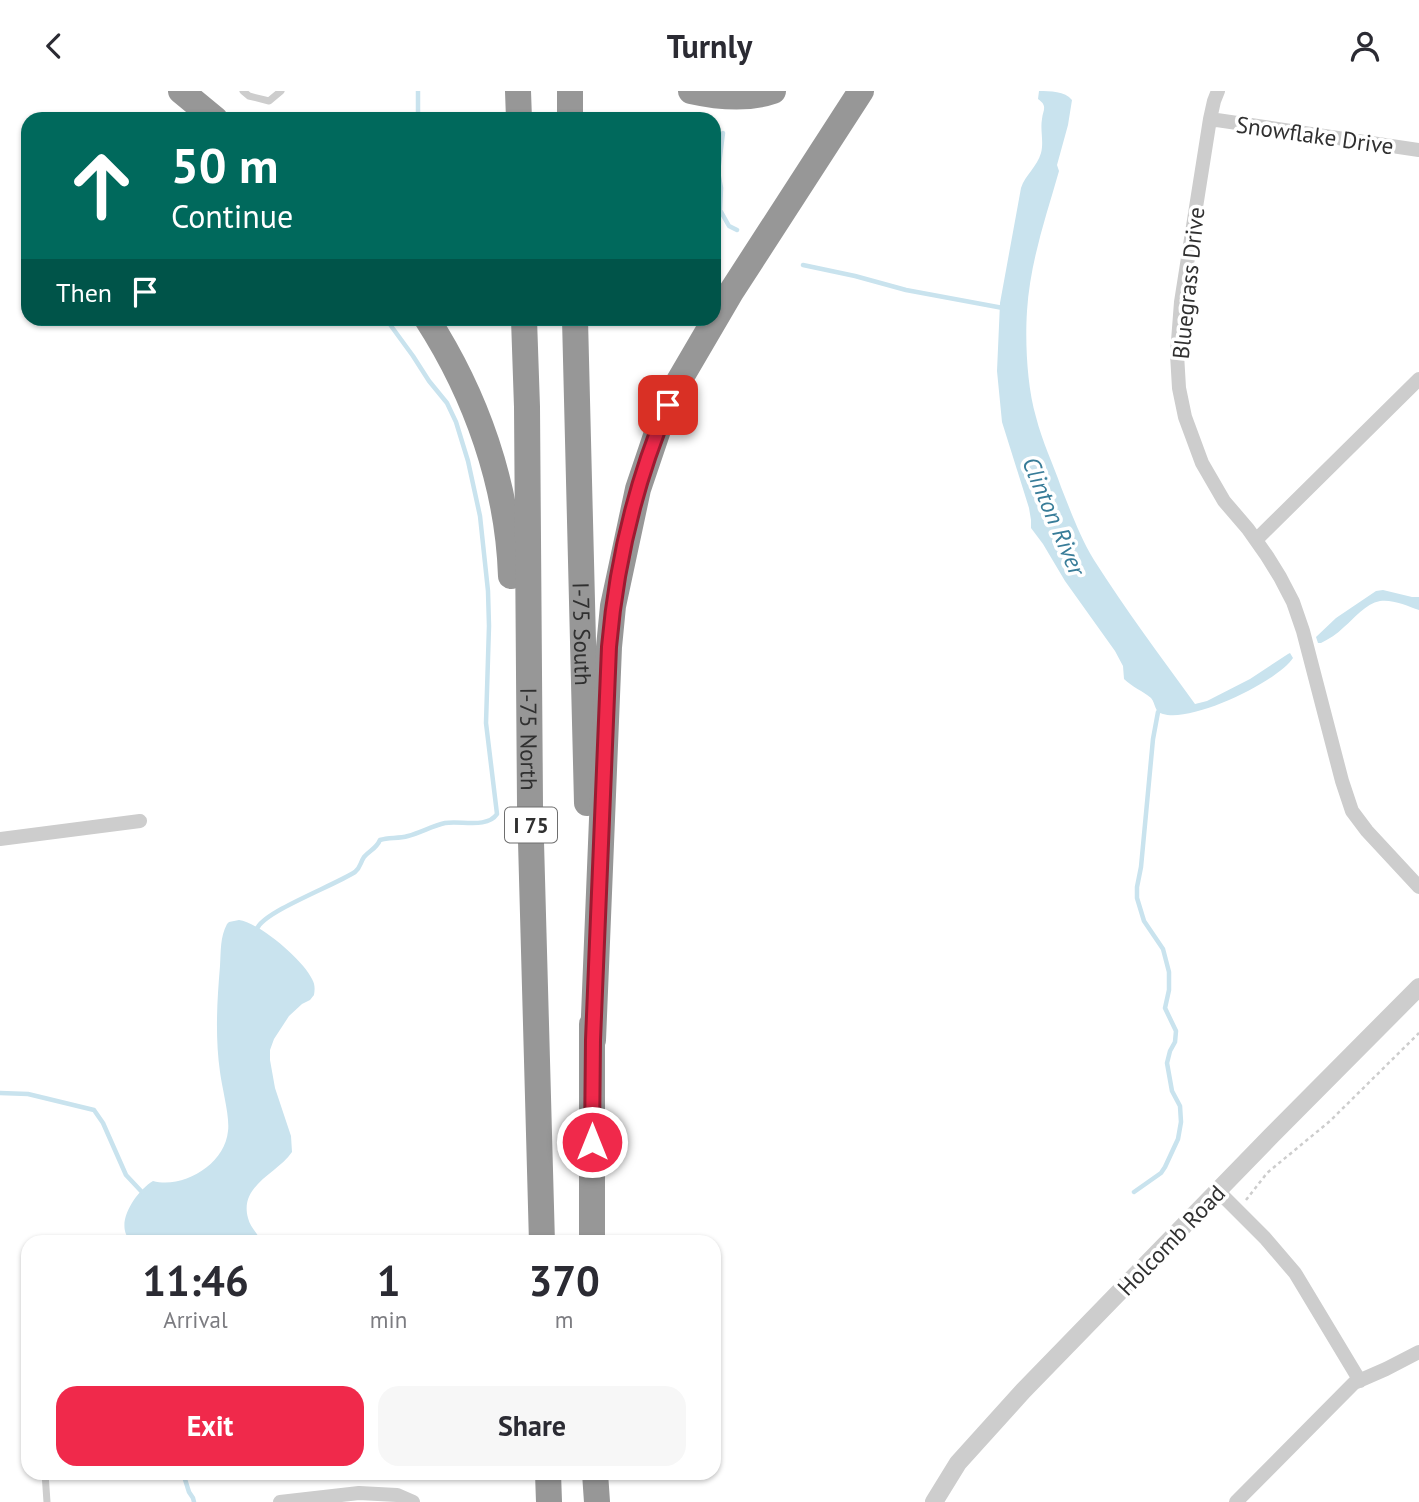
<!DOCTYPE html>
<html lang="en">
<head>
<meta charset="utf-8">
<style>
	:root { --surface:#fff; --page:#f7f7f7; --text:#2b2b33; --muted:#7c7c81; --accent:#f0294b }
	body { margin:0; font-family:"PT Sans",sans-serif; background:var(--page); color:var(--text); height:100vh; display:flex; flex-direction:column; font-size:26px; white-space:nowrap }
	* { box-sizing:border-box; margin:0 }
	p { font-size:23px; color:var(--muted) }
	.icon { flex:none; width:38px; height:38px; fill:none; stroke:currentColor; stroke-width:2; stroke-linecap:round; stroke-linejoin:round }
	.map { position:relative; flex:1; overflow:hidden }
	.panel { position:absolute; left:21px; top:1144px; width:700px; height:245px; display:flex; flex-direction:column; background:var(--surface); border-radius:21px; box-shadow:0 2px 5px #0004 }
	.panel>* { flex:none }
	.hud { position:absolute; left:21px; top:21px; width:700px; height:214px; border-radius:21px; box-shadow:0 2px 5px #0004; background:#00695c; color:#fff; overflow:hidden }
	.pin { position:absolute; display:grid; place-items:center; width:60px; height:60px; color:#fff; margin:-30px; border-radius:14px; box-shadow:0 4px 10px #0006 }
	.me { position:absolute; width:77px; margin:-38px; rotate:0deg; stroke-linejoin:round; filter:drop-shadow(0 0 5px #0008) }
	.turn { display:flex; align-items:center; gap:24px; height:147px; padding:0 35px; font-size:32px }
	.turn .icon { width:91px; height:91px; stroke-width:2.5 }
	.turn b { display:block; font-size:49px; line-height:60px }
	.then { display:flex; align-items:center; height:66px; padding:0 35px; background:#0003; gap:14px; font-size:26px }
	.eta { display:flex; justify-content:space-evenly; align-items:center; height:119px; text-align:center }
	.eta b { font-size:42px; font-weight:600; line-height:49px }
	.button { display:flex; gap:14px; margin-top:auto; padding:14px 35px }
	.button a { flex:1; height:80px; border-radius:21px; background:var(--accent); color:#fff; font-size:28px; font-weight:600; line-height:80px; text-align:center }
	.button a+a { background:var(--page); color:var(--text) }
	header { display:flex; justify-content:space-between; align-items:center; height:91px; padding:0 35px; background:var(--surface); font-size:32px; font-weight:600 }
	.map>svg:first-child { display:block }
</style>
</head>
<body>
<header><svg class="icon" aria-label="back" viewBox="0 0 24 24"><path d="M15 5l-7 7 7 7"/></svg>Turnly<svg class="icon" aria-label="person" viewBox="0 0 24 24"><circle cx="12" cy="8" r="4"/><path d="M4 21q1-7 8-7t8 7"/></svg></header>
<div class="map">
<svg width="1419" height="1411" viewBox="0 0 1419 1411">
	<rect width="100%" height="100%" fill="#fff"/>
	<path fill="#c9e3ee" d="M1039,0c11,0 26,0 33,9l-4,25 -11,40 2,6c-13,46 -29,91 -32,140 -2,31 0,75 9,106 6,24 17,47 25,70 10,25 19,50 33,73 31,49 67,97 101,144l12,-3 43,-22 38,-25 2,-1 3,5c-16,24 -101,65 -130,56 -9,-2 -7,-10 -12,-16 -8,-7 -19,-11 -27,-19l-1,-13 -8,-15 -50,-70 -22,-37 -12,-16v-8l-2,-12 -27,-86 -5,-51 3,-68 21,-115c4,-13 16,-21 20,-35 3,-11 -1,-23 1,-34 1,-9 6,-13 -4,-20z
		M1383,499l29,7h7v13c-11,-4 -27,-11 -39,-9 -15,3 -25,17 -36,26 -7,7 -15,12 -23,16h-3l-2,-6 20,-19 40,-27z
		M239,829c21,3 64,40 73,59 3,5 3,10 2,16l-4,5 -8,4 -13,12 -15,23 -4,11v10l5,28 16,48 1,16c-15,22 -53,33 -44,66 2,9 10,16 14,24h-130c-20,-16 4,-51 21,-61 31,8 72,-17 75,-50 2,-14 -6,-43 -8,-59 -5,-36 -3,-70 0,-106 1,-15 0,-29 7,-42l2,-2z"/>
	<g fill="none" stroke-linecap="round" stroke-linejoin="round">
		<path stroke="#c9e3ee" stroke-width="4.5" d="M418,28v-28
			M723,42l-5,39 3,16 -1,22 9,16 8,4
			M803,174l52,11 51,14 97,18
			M258,836c10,-17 77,-42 97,-55 6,-5 5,-9 9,-15 6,-7 12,-8 16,-17 9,-3 18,-1 28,-4 12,-3 24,-10 37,-13 15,-3 42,6 52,-9l-11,-91 3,-97 -1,-35 -8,-75 -12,-55 -12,-39 -9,-19 -18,-22 -16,-25 -27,-37
			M0,1002l28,1 66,16 9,13 23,52 15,16
			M1134,1101l27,-19 4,-6 13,-28 3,-17 -1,-16 -8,-15 -5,-28 3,-12 5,-9 1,-11 -11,-23 4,-18v-18l-6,-23 -19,-28 -7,-23v-11l4,-20 12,-128 5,-27
			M183,1382l6,19 4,6 1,4"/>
		<path stroke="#cdcdcd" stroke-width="2.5" stroke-dasharray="3.5 3.5" stroke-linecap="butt" d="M1246,1109l21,-27 63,-52 89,-88"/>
		<path stroke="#cdcdcd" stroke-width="7" d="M243,0l6,5 20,5 12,-10
			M45,1382l2,29"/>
		<path stroke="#cdcdcd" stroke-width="14" d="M1218,0l-4,10 -4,18 -29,183 -4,52 2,34 6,29 17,46 22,38 24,28 19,27 13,21 13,25 10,29 39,150 10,30 15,20 52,56
			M1210,28l209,31
			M1256,449l163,-161
			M0,748l140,-18
			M1218,1100l47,47 30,35 65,108
			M280,1411l79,-9 38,2 16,7
			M1236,1411l118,-119 32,-14 33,-17"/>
		<path stroke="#cdcdcd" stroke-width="18" d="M934,1411l24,-39 65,-72 248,-255 148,-149"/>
		<g stroke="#979797" stroke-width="26">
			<path d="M181,0l34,28"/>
			<path d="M518,0l1,28"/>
			<path d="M570,0v28"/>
			<path d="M691,0c27,6 56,9 82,0"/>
			<path d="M427,228c49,76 81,166 84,257"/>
			<path id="s1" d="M524,228l3,88 3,398 12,438"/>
			<path id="s2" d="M575,228l12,484"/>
			<path d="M593,949l16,-393 4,-41 25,-117 22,-65 16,-38 55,-94 130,-201"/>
			<path d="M592,1152v-219"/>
			<path d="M548,1382l1,29"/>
			<path d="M595,1382l2,29"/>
		</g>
	</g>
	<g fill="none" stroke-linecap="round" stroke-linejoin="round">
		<defs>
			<path id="route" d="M592,1051l1,-102 16,-393c7,-82 27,-166 59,-242"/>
		</defs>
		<use href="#route" stroke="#9c1b31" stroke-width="18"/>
		<use href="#route" stroke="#f0294b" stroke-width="12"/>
	</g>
	<g text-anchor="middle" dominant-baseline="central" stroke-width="7" stroke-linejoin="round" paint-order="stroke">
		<rect fill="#fff" stroke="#6e6e6e" stroke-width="2" x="505" y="716.5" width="52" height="35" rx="5"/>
		<g font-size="21" font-weight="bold" fill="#303030">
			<text x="531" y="734">I 75</text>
		</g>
		<g font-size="23" fill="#303030" stroke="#fff">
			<text transform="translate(1315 44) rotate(8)">Snowflake Drive</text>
			<text transform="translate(1188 192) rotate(-84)">Bluegrass Drive</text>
			<text stroke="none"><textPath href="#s2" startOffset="315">I-75 South</textPath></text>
			<text stroke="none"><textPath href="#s1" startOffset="420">I-75 North</textPath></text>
			<text transform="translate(1171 1149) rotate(-46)">Holcomb Road</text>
		</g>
		<g font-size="24" font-style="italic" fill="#387c98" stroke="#fff">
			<text transform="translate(1054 425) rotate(67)">Clinton River</text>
		</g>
	</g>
</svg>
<div class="pin" style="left:668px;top:314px;background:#d93025"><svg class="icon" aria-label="arrive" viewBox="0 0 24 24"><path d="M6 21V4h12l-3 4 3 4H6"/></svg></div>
<svg class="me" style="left:592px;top:1051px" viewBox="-20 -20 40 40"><circle r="17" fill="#f0294b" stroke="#fff" stroke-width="3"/><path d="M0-11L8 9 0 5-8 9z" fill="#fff"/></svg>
<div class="hud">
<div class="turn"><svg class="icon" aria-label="ahead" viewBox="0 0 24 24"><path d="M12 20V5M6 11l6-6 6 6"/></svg><div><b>50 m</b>Continue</div></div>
<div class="then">Then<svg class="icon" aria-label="arrive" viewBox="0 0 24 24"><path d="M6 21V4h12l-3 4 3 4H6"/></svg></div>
</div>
<section class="panel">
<div class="eta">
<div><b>11:46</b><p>Arrival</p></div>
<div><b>1</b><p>min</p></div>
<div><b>370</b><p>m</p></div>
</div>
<div class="button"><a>Exit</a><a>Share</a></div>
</section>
</div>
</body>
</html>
